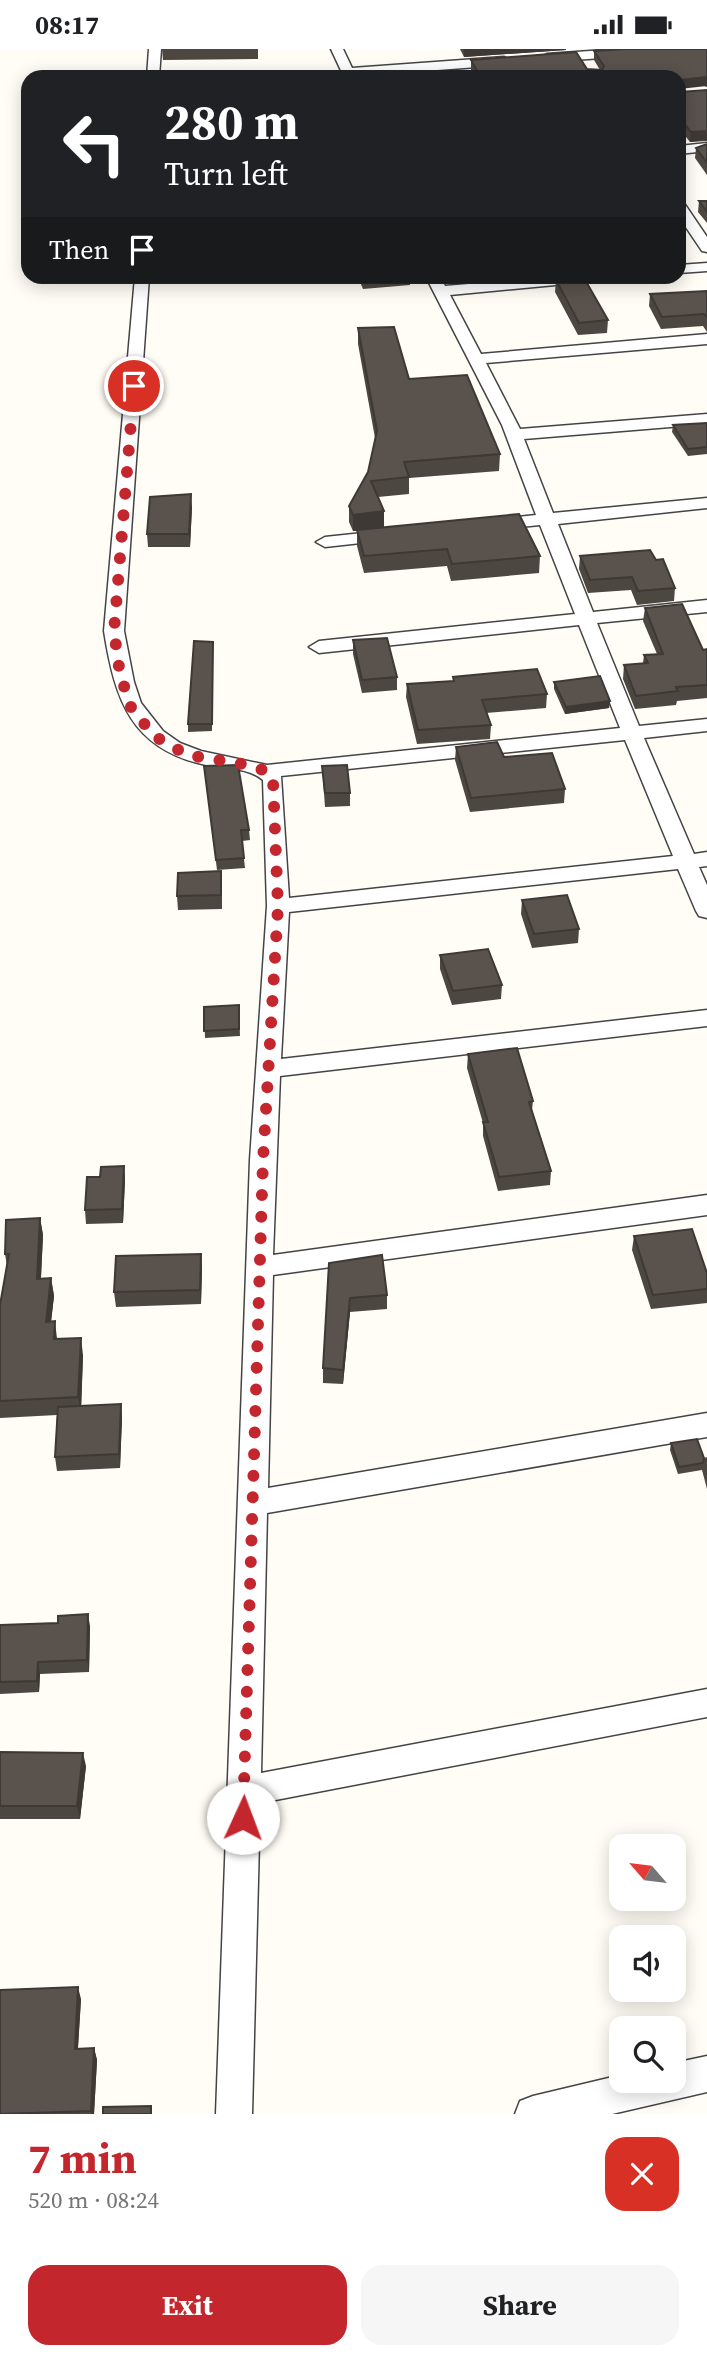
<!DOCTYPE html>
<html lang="en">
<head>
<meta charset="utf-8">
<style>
	:root { --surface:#fff; --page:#f6f6f6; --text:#202124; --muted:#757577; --accent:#c4262e }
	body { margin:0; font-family:"Source Serif 4",serif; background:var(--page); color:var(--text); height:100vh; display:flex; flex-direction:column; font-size:26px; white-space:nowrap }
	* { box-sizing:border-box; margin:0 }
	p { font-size:23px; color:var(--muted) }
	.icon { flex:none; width:38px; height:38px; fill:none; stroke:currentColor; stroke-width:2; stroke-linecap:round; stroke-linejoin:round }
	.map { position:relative; height:2065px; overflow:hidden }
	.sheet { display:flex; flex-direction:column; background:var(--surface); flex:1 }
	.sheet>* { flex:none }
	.guide { position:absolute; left:21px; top:21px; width:665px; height:214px; border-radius:21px; box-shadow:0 4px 18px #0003; background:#202124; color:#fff; overflow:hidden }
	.needle { width:46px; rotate:298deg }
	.tools { position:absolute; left:609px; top:1785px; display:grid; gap:14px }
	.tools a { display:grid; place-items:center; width:77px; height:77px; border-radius:14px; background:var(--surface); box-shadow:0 4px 18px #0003; font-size:35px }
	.pin { position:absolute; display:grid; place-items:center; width:60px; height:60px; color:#fff; margin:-30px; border:4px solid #fff; border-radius:50%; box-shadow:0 2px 7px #0007 }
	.me { position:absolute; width:77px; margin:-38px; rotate:2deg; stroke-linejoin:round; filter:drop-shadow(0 0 5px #0008) }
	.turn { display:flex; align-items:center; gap:24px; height:147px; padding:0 28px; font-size:32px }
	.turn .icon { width:91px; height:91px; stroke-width:2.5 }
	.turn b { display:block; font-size:49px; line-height:60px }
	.then { display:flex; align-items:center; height:66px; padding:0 28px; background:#0003; gap:14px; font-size:26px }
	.round { display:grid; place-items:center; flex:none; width:74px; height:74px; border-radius:21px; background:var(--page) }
	.headline { display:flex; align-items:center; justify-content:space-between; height:119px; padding:0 28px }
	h1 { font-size:42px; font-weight:700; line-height:52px; color:var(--accent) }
	.primary-button { display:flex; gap:14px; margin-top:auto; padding:14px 28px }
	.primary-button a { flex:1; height:80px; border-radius:21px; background:var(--accent); color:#fff; font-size:28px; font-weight:700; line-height:80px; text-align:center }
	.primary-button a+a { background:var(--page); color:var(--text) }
	.status { display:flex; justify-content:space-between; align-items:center; height:49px; padding:0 35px; background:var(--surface); direction:ltr }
	.status svg { height:19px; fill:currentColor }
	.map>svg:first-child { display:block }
</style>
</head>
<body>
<div class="status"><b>08:17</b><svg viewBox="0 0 49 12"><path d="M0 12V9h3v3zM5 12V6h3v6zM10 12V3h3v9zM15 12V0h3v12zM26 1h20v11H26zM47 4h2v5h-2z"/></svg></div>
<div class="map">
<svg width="707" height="2065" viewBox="0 0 707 2065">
	<rect width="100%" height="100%" fill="#fffdf5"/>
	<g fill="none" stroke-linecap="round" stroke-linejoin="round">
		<defs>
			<path id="street" d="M149,0h12l-2,28h-12z
				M331,0h12l9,19 152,-11 6,4 -6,4 -160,12z
				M619,0h57l-6,4 -123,9 -6,-4 6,-4z
				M707,94v8l-28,3v-8z
				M679,153l5,1 23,34v15l-5,-1 -23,-34z
				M707,214v8l-28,2v-8z
				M135,228h14l-25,354 10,51 7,21 22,28 17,12 21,8 66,14 353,-37 -41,-103 -260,28 -10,-6 10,-6 256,-27 -35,-89 -50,5 -9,-5 9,-5 46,-5 -34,-90 -76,-148h14l5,9 108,-9h52l-7,4 -148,14 31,59 226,-20v10l-221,19 34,66 187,-15v10l-183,15 29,74 154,-15v10l-149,16 35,88 114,-12v12l-110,11 42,103 68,-7v12l-63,7 50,116 13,-2v14l-8,1 8,18v33l-8,-2 -3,-5 -18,-42 -389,43 -8,147 426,-49v16l-427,50 -7,179 434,-60v20l-434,60 -5,213 439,-75v24l-440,76 -6,260 446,-84v28l-447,86 -8,311h-36l34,-954 17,-254 -4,-126c-16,-13 -37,-11 -57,-15 -75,-16 -91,-65 -102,-134zM625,691l48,116 -384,42 -8,-122z
				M391,481l6,1 3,4 -3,4 -72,8 -9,-5 9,-5z
				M707,2007v36l-95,22h-97l5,-13 13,-5 88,-21v6h53v-18z"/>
		</defs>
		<use href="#street" stroke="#444" stroke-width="3"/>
		<use href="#street" fill="#fff" fill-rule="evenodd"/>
	</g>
	<path fill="#4d4742" d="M162,0h96v10l-95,1z
		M460,0h106v1l-102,7z
		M707,0v38l-28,-10 -205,-1 -3,-6v-10l129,10 -6,-10v-9z
		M707,41v51l-17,1 -11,-14v-37l1,1z
		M707,95v31l-12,-17 1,-10z
		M699,152h8v22l-9,-11z
		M358,228h52v8l-47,4z
		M556,231l52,40 -1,13 -29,2 -23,-43z
		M707,242v41l-4,-6 -42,3 -12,-23 1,-12z
		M358,279l51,51 91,75 -1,17 -90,7v16l-31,3 6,14v16l156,29 -1,17 -88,8 -4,-15 -83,7 -7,-27v-15h-4l-4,-9v-16l19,-34 7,-34 -17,-94z
		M707,374v31l-19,2 -16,-24 1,-7z
		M192,458l-2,40h-42l-1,-13z
		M580,507l76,4 19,28 -1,13 -37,4 -6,-15 -43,3 -9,-24z
		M645,559l58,42 4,-1v49l-30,3 -1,4 -41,4 -12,-30 1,-14 19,-2 1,-8 13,-1 -14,-33z
		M353,591l44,37v13l-35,3 -9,-39z
		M213,593l-1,89 -24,1v-8z
		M453,628l94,17 -1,14 -60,5 5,12 -1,14 -73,5 -11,-47 1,-13 46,-3z
		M554,633l56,19 -1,7 -44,6 -11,-25z
		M456,698l48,10 61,32 -1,14 -94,9 -15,-52z
		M204,717l45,64 1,10 -8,1 3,27 -28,2z
		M322,717l28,27v13l-25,1z
		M222,836v24l-44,1 -1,-14z
		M522,851l57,29 -1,14 -46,5 -11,-34z
		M440,906l62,30 -1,14 -49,6 -12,-36z
		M239,956l1,31 -35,2 -1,-31z
		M468,1005l65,47 -1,9 19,61 -1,14 -52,6 -15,-55v-13l-16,-55z
		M124,1117l1,14 -2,43 -37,1 -1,-14 15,-33z
		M40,1169l3,17 -2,43h10l3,18 -3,26 6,17 26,16 -2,51 40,-2 1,14 -2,50 -63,3 -2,-14 2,-42 -57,3v-113l7,-39 -2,-12z
		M634,1187l73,37v30l-56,6 -19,-59z
		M201,1205l1,14 -1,36 -85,3 -2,-15z
		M329,1214l58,32v14l-37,3 -7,72 -20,-1v-15z
		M671,1394l33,15 3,-1v32l-5,-19 -24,4 -8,-24z
		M0,1576l90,1 -1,46 -49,2 -1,18 -39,2z
		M0,1703l86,14 -6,53h-80z
		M81,1950l-3,50 16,-1 3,12 -3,54h-94z"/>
	<path fill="#3f3936" d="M464,0h102v1l-102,7z
		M707,28v9l-28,3v-9z
		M707,82v9l-17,2 1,-10z
		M191,445l1,13 -2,40 -1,-13z
		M384,462v17l-31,3v-16z
		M610,652l-1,7 -44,6 1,-7z
		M124,1117l1,14 -2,43 -1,-14z
		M40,1169l3,17 -3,61 -3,-17z
		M201,1205l1,14 -1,36 -1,-14z
		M51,1229l3,18 -5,43 -3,-17z
		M350,1249v14l-7,72v-14z
		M55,1272l2,18 -1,18 -2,-18z
		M81,1289l2,17 -2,59 -3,-17z
		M121,1355l1,14 -2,50 -1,-14z
		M88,1565l2,12 -1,46 -2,-12z
		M38,1613l2,12 -1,18 -2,-11z
		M83,1704l3,13 -6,53 -3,-13z
		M78,1938l3,12 -4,62 -2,-12z
		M94,1999l3,12 -3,54h-2l-1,-3z"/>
	<path fill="#5a524d" stroke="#3f3936" stroke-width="2" d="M627,0h80v28l-28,3v-3h-226l27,-1 -9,-16 105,-8 11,17 15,1 2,-4 -10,-15z
		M707,41v41l-16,1 -12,-15v-26l1,1z
		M707,95v19l-11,-15z
		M699,152h8v11z
		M584,229l24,42 -29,3 -23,-43z
		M707,242v26l-3,-3 -42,3 -12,-23z
		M394,278l15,52 58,-4 33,79 -96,8 5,15 -38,4 13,30 -31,4 -4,-9 19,-34 9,-41 -19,-103z
		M707,374v24l-19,2 -15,-24z
		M191,445l-2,40h-42l3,-37z
		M519,465l21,42 -88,8 -5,-15 -83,7 -7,-26z
		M650,501l6,10 7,-1 12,29 -37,3 -6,-14 -42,3 -10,-24z
		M682,555l21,46 4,-1v36l-31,2 2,4 -42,5 -12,-31 24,-2 -4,-8 19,-1 -18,-46z
		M387,589l10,39 -35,3 -9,-40z
		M194,592l19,1 -1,82h-24z
		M537,620l10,25 -65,6 9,25 -73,5 -11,-46 47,-3 -1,-4z
		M600,627l10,25 -44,6 -12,-25z
		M497,693l7,15 48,-4 13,36 -94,9 -15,-51z
		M238,716l11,65h-8l3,28 -28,2 -12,-94z
		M347,716l3,28h-25l-3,-27z
		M221,822v24l-44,1 1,-23z
		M567,846l12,34 -45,5 -12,-34z
		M488,900l14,36 -49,6 -13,-36z
		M239,956v24l-35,2v-24z
		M517,999l16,53 -4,1 22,69 -52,6 -16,-55h5l-20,-68z
		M124,1117l-2,43 -37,1 2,-33h13l1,-10z
		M40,1169l-3,61 14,-1 -5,44 9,-1 -1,18 27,-1 -3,59 -78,4v-96l9,-51h-4l1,-34z
		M692,1180l15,44v16l-54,6 -19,-59z
		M201,1205l-1,36 -86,2 2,-36z
		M382,1206l5,40 -37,3 -7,72 -20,-2 6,-105z
		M121,1355l-2,50 -64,3 3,-50z
		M697,1390l7,19 -1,5 -24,4 -8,-24z
		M88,1565l-1,46 -49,2 -1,19 -37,1v-57l58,-2v-7z
		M0,1703l83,1 -6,53h-77z
		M78,1938l-3,62 19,-1 -3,63 -91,3v-124z
		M151,2057v8h-48v-7z"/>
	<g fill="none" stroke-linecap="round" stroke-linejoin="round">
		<path stroke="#c4262e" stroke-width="12" stroke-dasharray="0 21.6" d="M134,337l-20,245 6,43 11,33 23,29 33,19 62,10 17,6 7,8 5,128 -15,253 -20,658"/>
	</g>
</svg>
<div class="tools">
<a><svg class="needle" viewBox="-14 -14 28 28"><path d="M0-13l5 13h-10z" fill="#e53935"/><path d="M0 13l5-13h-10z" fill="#757577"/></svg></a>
<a><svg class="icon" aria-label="sound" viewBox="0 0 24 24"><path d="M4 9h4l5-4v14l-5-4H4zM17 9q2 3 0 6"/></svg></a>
<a><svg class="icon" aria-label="search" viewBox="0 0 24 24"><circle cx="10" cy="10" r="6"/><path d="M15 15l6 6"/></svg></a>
</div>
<div class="pin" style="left:134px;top:337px;background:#d93025"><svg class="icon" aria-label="arrive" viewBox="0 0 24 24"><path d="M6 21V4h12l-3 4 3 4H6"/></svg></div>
<svg class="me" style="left:243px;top:1769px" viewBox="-20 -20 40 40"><circle r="19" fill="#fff"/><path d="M0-13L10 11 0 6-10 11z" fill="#c4262e"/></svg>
<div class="guide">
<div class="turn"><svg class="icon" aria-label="left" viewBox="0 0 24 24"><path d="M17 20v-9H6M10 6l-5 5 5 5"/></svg><div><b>280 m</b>Turn left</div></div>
<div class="then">Then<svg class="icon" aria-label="arrive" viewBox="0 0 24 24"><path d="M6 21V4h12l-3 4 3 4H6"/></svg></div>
</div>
</div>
<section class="sheet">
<div class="headline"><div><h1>7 min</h1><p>520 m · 08:24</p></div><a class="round" style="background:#d93025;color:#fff"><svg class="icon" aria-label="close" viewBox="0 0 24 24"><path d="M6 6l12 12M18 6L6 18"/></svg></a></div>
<div class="primary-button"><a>Exit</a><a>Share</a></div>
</section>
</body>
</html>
